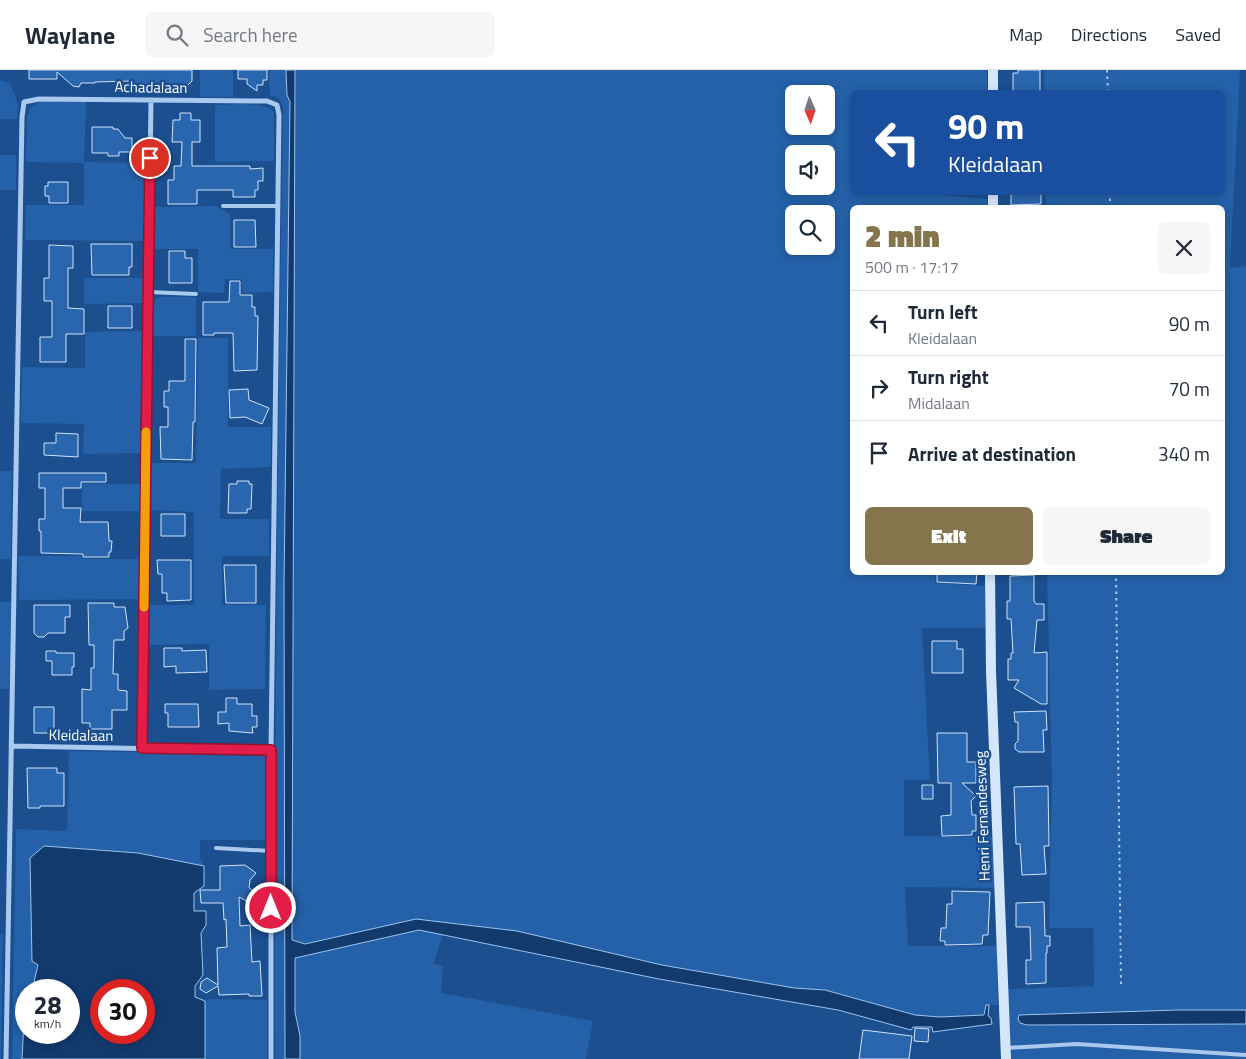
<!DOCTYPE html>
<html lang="en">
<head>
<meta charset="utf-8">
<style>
	:root { --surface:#fff; --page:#f6f6f7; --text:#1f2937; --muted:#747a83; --line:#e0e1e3; --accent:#84754c }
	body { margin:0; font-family:"Titillium Web",sans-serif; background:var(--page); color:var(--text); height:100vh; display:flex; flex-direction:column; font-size:19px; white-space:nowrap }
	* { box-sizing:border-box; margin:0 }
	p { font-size:16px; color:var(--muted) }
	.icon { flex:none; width:28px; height:28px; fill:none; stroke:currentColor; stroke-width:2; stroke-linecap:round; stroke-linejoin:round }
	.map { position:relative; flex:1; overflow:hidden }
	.side { position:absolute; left:850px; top:135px; width:375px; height:370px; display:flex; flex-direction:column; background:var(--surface); border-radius:8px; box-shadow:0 2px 8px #0003 }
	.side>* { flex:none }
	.top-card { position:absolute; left:850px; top:20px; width:375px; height:105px; border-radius:8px; box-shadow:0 2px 8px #0003; background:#1a4fa0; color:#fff; overflow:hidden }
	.needle { width:32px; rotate:177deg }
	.tools { position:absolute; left:785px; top:15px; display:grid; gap:10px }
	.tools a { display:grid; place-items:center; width:50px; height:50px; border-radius:8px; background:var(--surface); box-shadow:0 2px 8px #0003; font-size:25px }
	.speed { position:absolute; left:15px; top:909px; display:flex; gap:10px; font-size:25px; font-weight:700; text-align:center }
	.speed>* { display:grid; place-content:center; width:65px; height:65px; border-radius:50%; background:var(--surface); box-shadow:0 2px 8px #0003; line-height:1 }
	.speed small { font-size:12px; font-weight:400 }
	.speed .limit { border:8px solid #d22; background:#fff; color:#111 }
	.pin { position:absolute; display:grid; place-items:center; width:42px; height:42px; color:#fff; margin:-21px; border:2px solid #fff; border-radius:50%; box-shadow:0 1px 5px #0007 }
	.me { position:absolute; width:55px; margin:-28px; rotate:0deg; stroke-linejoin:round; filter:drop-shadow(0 0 4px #0008) }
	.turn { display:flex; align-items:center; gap:18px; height:105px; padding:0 15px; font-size:22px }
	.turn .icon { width:65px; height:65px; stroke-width:2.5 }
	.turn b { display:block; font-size:35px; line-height:42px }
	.round { display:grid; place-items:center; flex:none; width:52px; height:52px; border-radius:8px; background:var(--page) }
	.overview { display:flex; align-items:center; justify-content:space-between; height:85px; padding:0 15px }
	h1 { font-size:30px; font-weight:800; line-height:38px; color:var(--accent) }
	.primary-button { display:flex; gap:10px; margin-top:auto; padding:10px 15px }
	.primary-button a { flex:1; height:58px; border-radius:8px; background:var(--accent); color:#fff; font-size:20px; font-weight:800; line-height:58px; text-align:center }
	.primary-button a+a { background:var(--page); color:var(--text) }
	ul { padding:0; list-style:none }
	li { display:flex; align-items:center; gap:15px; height:65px; padding:0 15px; border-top:1px solid var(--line) }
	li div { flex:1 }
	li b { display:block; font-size:19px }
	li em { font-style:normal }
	header { display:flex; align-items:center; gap:30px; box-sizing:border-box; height:70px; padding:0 25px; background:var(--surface); border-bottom:1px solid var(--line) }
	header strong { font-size:24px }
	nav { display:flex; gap:28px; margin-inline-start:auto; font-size:18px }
	.search { width:350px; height:45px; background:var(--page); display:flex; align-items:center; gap:12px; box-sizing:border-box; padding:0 18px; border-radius:8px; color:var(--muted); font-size:19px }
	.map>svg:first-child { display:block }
</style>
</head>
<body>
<header>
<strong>Waylane</strong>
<div class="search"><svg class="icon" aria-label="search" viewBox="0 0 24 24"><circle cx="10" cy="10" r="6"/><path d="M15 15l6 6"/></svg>Search here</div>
<nav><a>Map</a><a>Directions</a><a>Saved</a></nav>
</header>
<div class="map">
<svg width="1246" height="989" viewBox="0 0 1246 989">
	<rect width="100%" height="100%" fill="#1b4f8f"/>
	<path fill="#2461a8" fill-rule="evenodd" d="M200,0h33v27h-33z
		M269,0h17l1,25 3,7 -6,485 1,472h-10c-1,-317 3,-635 8,-952 -2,-7 -5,-11 -13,-11z
		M295,0h692v22h-135v100l66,1 69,6v8l-135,1v364l83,1v10l50,3v42h-63l8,152h-26v56l89,1 2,51 -90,-1 3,59h89l1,59h-12l-2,10 -44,2 -25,-2 -90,-25 -31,-2 -132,-23 -145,-34 -101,-12 -111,25 -14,-3zM794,24h32v32h-32zM794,84h32v32h-32zM794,144h32v32h-32z
		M1044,0h196l-10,198 16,-2v744h-68l-159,5 8,10 219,-1v35h-236l-2,-70 86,-3 -1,-58h-44l3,-147 -5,-208 175,-1v-364l-176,-1 -1,-14 177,-1v-100h-178z
		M0,11l10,2 8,21 -1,15h-17z
		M42,32h44l-2,60 62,1v78l-121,-1 1,-35h58v-42l-58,-1 1,-46c3,-8 6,-12 15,-14z
		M215,35c15,0 50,-5 59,8v48l-59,1z
		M0,85h16v35h-16z
		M216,136l14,8v35h43v43l-31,1v-14h-17l-1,14 -26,-1v-43h-45l1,-42z
		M84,208h61v25l-61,1z
		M159,227h37v39h-44l1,-30 2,-6z
		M144,261l-1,122 -60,1 1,-30 -63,-1 1,-56 63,1v-36z
		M198,268h30v89h43v40l-50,2 -1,50h49v37h-47v49h44l-1,84 -56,1v-46l-62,1v-40h47v-93l-45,-2 1,-47h46z
		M0,401h12l-1,88h-11z
		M82,414h60v27h-60z
		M18,486h63v3h60l1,40 -123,1z
		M0,532h11l-2,87h-9z
		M69,681l199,4 -2,85h-66v17l4,9 -66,-13 -94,-7 -14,12 8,107 -6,25h-6c0,23 -3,46 -4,69h-10l4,-230 51,2z
		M419,860l24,5 -10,29 10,2 -2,27 152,28 -7,38h-286v-23l-5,-24v-54z
		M0,864h3l-2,125h-1z
		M209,929l58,1v59h-62v-58z"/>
	<path fill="#123a6d" stroke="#9cc4f0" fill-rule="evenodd" d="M286,0h9l-3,870 13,4 111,-25 101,12 145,34 132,23 31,2 90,25 25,2 44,-2 2,-10h3l-1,11 3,2 1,6 -59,8 -1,-5h-19l-2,3 -73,-20 -179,-31 -240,-49 -124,28v54l5,24v23h-15l-1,-472 6,-485 -3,-7z
		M44,776l94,7 66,13v20l-10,7v18h12v14l-5,8 2,42 -8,11v11l10,4v58h-183l2,-38 2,-9v20h43v-42h-37l6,-25 -6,-4 -2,-103zM101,920h43v42h-43z
		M1178,940h68v14l-219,1 -7,-2 -2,-4 1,-4z"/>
	<path fill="#2a66ad" stroke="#cfe3fa" d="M29,0h163v11l-5,5h-22v-2h-34v-3l-36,1v1h-14l-2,4 -6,-1 -16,-14v7h-28z
		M238,0h29v10h-4v5h-6v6l-10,-7v-5h-9z
		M1018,0h22v22h-27v-19h5z
		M180,43h11v7h9v22h-8v24h58v3l13,-1v13h-5v9h-3v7h-22v-7h-36v14h-29v-24h6v-14h7l1,-24h-10l1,-22h7z
		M92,57h21v2h5l7,9h7v14h-13v4h-11v-3h-16z
		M48,112h20v21h-19v-7h-4v-10h3z
		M1011,122h30v12l-30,1z
		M234,150h21l1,27h-22z
		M91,174h41v23h-3v8h-37z
		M49,175l24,1v22h-5v40l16,1v25h-18v28h-26v-25h12v-36h-8v-23h5z
		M169,181h16v7h7v25h-23z
		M230,211h10v14h12v12h3v9h3l-1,54 -23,1 -1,-38h-19v2h-11v-33h26z
		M108,236h24v22h-24z
		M185,269h11l-1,83h-2l-1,38 -31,-1 -1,-32h8v-20h-4v-16h5v-10h16z
		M248,319l1,11 20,8 -7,16 -17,-7 -15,1 -1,-28z
		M56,363l22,1v23l-34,-2v-12h12z
		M39,403h67v9h-25v6h-18v20h18l-1,14h28l1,19h3l-1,11h-2v5h-26v-3l-42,-1v-22h-2v-12h6v-31h-6z
		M237,411h12v3h3l-1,25h-4v4h-19l1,-29h8z
		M161,444h24v22h-24z
		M157,490h34v40l-24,1v-8h-5v-19h-4z
		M224,495h32v38h-30z
		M937,502h40l-1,12 -39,-2z
		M1034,505v26l2,3h8v16h-7l-3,33 13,-1v52h-6l-27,-16 5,-8h-11v-21h3v-6h2l-2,-34h-4v-18h3v-25z
		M88,533h26v4h11l3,21 -4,3v9h-10l-1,34h5v16l9,1v19h-15v19h-22v-6h-8v-34l9,1v-22h3v-23h-5z
		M34,535h36v12h-5v16h-17l-4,4h-6l-4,-4z
		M932,571h25v8h6v24h-31z
		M164,578h18v3l24,-1 1,22 -31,1v-7l-12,1z
		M46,581h10v2h18v14h-2v8h-20v-14h-6z
		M226,628h11v6h15v12h5v11h-5l1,6 -24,-2v-8l-11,1v-12h8z
		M165,634h33l1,23h-31v-14h-3z
		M34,637h20v26h-20z
		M1046,641l1,19h-4l1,22h-25l-4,-3v-5l3,-3v-19h-3l-1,-10z
		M937,663h30v29h9v21h-14l14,13 -5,5 1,14h4v16h-4v4l-30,1 -1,-20 10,-1v-32h-13z
		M27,698h30v5h7v33h-24v2h-12z
		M922,715h11v14h-11z
		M1048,716l1,60h-5l2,28 -24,1 -2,-31h-4l-2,-57z
		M245,795l11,8 -6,7 -1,8 11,7 -6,10 -15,-8 1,29 10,-1 2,37 8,-1 2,35h-13v-2l-30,1 -1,-9 -12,7 -6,-4 1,-7 6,-4 11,7 -1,-37 10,-1 -1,-28 -2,1 -1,-17h-22l-1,-13h20v-24z
		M952,821l38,1 -2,43h-5l-1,9 -37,1v-4h-5l1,-13h5v-2l1,-22h5z
		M1044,832l1,34h5v10h-3v7h-1v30l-20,1v-24h5l-1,-33h-14v-24z
		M915,958l14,1 -1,13 -14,-1z
		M863,960l49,6 -3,23h-50z"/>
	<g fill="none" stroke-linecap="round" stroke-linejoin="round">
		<path stroke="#a9c9ee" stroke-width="2" stroke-dasharray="2.5 4" stroke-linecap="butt" d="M1107,0l1,22
			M1110,122v16
			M1116,502l5,414"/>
		<path stroke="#a9c9ee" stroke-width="4" d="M223,136h55
			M148,222l48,2
			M216,778l55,3
			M1006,978l71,-4 169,11"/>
		<path stroke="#a9c9ee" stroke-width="5" d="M12,676l259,5
			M142,678l9,-648
			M6,989l16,-942 2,-15 15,-3 228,2 10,4 2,10 -8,636v308"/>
		<path stroke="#d6e6fa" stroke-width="10" d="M993,0v22
			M993,138v-16
			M990,502l1,99 15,388"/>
	</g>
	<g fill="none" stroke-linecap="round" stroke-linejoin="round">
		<defs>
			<path id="route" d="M150,88l-8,590 129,2v158"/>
		</defs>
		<use href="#route" stroke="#92132f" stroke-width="12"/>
		<use href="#route" stroke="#e11d48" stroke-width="9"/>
		<path stroke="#f59e0b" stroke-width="9" d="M144,537l2,-175"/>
	</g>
	<g text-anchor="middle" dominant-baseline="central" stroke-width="5" stroke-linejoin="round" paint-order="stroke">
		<g font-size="15" fill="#fff" stroke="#1b4f8f">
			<text transform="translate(151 17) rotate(1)">Achadalaan</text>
			<text transform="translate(81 665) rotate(1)">Kleidalaan</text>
			<text transform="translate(982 746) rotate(-92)">Henri Fernandesweg</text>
		</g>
	</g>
</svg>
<div class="tools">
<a><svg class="needle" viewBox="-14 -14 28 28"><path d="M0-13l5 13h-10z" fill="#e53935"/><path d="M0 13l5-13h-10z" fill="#747a83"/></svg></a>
<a><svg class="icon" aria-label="sound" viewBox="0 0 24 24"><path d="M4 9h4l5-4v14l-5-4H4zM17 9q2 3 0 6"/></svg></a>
<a><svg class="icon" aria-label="search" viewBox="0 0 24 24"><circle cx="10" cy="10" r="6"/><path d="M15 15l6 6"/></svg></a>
</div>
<div class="speed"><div>28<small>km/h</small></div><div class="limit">30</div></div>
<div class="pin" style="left:150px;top:88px;background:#d93025"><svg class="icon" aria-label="arrive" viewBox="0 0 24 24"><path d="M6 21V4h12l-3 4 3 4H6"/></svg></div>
<svg class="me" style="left:271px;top:838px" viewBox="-20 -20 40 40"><circle r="17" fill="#e11d48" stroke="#fff" stroke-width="3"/><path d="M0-11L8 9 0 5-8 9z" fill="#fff"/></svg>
<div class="top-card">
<div class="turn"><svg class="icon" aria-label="left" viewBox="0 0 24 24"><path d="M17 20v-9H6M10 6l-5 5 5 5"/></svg><div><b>90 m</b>Kleidalaan</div></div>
</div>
<section class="side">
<div class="overview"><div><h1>2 min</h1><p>500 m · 17:17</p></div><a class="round"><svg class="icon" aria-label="close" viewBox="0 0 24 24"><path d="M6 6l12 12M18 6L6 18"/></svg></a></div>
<ul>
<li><svg class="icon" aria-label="left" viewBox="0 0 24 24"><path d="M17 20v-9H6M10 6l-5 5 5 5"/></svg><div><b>Turn left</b><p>Kleidalaan</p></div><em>90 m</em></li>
<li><svg class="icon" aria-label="right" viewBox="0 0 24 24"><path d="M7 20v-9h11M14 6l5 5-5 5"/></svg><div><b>Turn right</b><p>Midalaan</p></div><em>70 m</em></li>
<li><svg class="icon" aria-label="arrive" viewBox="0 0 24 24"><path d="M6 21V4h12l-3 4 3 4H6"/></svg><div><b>Arrive at destination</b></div><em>340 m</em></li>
</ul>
<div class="primary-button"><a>Exit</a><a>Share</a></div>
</section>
</div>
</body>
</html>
